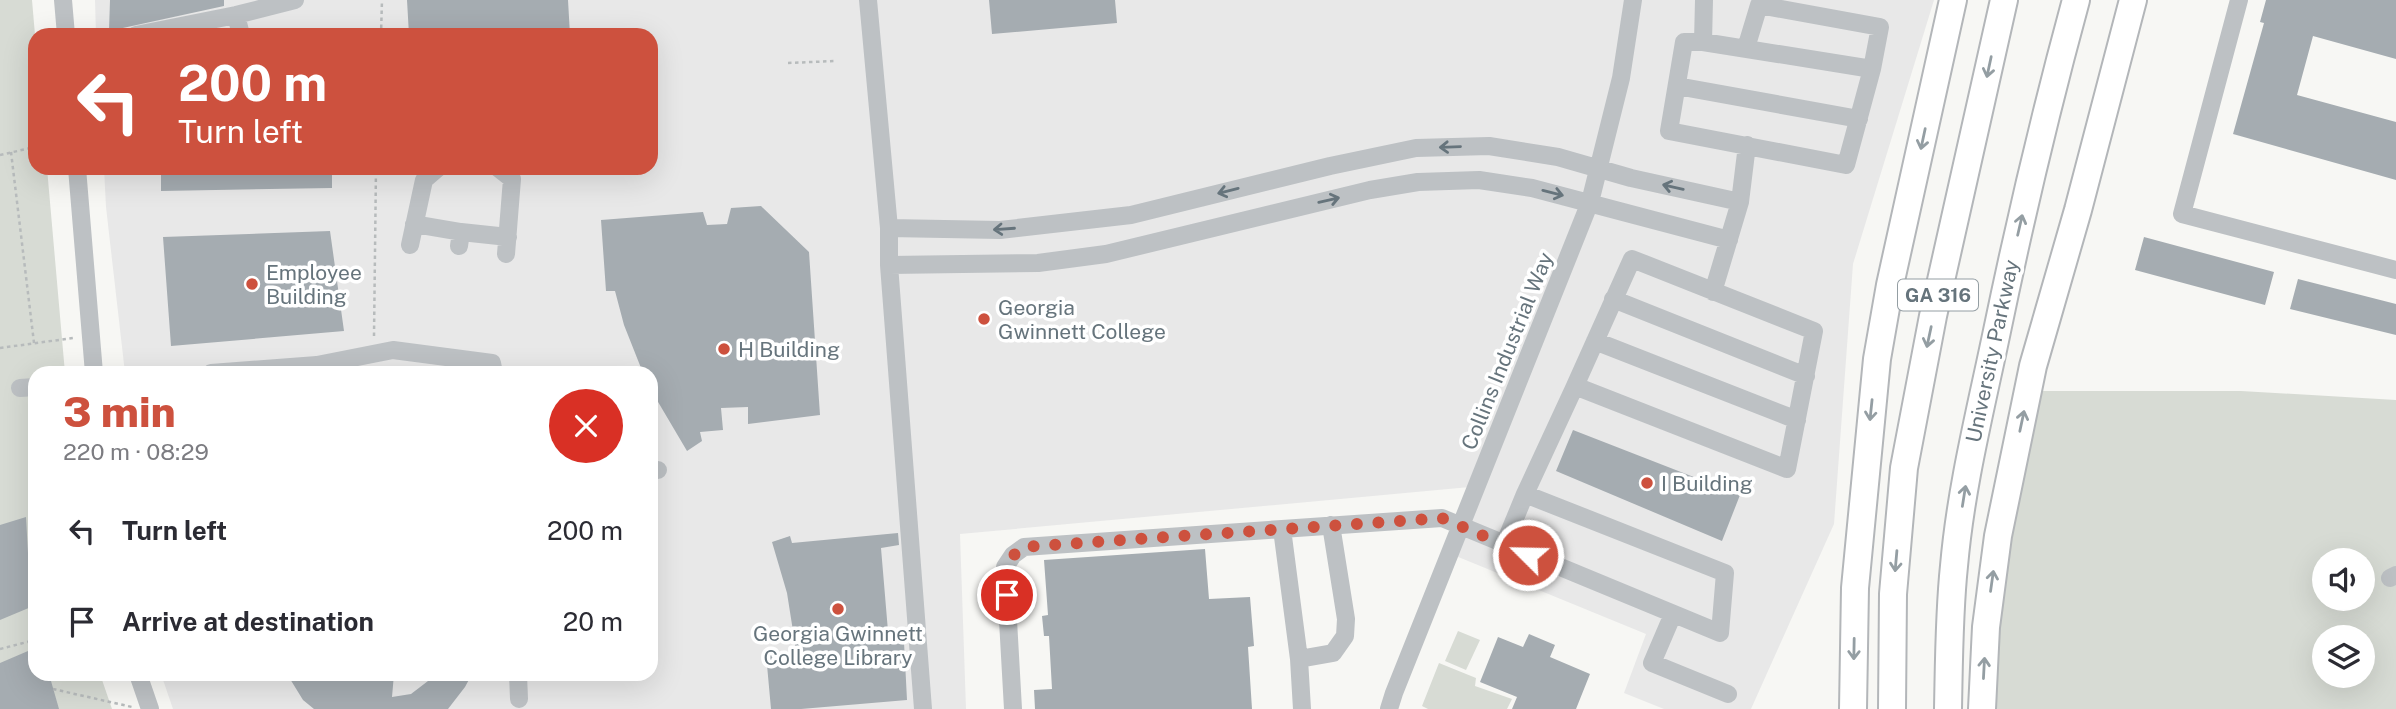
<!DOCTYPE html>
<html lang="en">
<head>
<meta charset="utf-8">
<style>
	:root { --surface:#fff; --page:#f7f7f7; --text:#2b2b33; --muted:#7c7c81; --accent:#cd513e }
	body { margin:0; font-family:"Public Sans",sans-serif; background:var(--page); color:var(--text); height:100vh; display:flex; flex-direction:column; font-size:26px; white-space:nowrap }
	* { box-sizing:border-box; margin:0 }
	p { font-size:23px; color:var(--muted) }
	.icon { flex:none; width:38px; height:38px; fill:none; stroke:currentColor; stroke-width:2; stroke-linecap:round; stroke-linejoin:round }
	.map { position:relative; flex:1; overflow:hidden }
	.panel { position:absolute; left:28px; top:366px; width:630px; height:315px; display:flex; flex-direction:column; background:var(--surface); border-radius:21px; box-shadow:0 7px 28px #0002 }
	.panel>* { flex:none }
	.hud { position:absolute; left:28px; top:28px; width:630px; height:147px; border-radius:21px; box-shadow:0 7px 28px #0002; background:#cd513e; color:#fff; overflow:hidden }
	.fabs { position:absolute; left:2312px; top:548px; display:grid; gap:14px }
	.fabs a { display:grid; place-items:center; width:63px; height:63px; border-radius:50%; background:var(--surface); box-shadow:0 7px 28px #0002; font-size:35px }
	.pin { position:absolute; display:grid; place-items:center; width:60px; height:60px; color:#fff; margin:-30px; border:4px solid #fff; border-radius:50%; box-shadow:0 2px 7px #0007 }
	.me { position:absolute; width:77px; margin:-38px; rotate:293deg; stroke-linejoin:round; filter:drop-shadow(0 0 5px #0008) }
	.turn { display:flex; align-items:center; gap:24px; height:147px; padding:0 35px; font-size:32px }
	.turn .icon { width:91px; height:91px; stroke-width:2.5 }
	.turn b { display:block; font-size:49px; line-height:60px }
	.round { display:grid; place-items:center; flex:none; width:74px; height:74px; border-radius:37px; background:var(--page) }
	.summary { display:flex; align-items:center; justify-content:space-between; height:119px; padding:0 35px }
	h1 { font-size:42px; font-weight:800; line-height:52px; color:var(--accent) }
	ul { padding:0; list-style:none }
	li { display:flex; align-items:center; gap:21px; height:91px; padding:0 35px }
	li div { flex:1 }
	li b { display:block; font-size:26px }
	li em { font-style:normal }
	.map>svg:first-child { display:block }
</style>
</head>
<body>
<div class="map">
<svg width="2396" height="709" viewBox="0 0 2396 709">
	<rect width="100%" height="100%" fill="#f7f7f4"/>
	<path fill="#e8e8e8" d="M95,0h1839l-81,264 -19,260 -83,185h-87l-40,-16 22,-59 -195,-80 19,-67 -510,47 6,175h-793l-12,-35h490v-301h-526l-19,-166 -2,-39h547v-133h-555z"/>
	<path fill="#d7dbd4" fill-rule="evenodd" d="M0,0h32l3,35v133h12l18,205h-30v301h65l12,35h-112z
		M2037,391h204l155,9v309h-408l-2,-18zM2324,560h38v38h-38zM2324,637h38v39h-38z
		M1458,631l22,9 -14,30 -21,-9z
		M1439,663l37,15 -1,8 37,13 -5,10h-79l-6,-3z"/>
	<path fill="#a5acb1" d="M110,0h114v6l-115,25z
		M407,0h161l2,35h-161z
		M989,0h126l2,23 -125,11z
		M2266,0h130v59l-83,-23 -16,59 99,27v58l-163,-46 31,-111 -4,-1z
		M161,168h171v20l-171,3z
		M761,206l48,46 11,163 -72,9v-17l-27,1 2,22 -23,2 2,9 -15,10 -36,-61v-17h-8l-19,-48 -9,-34h-9l-5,-71 102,-8 4,13 20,-1 4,-16z
		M330,231l14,100 -173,15 -8,-109z
		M2144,237l130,35 -9,33 -130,-35z
		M2298,279l98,25v31l-106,-26z
		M1573,430l167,65 -18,46 -166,-70z
		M26,517l5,90 -31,13v-95z
		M898,533l1,12 -18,3 8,95 15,-1 3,58 -106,9h-30l-5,-55 30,-4 -9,-57 -15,-51 18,-6 2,7z
		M1205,549l4,50 41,-2 4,49 -6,1 4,62h-217l-1,-19 18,-1 -3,-53h-5l-2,-20 6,-1 -4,-55z
		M1529,634l26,11 -5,12 40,17 -14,35h-64l5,-12 -37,-15 18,-45 25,10z
		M35,648v26h14l10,35h-59v-46z
		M287,674h107l-2,23 19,-3 17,-13 6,-7h38l-7,13 -17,22h-134l-11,-9z"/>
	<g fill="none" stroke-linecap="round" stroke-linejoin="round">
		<defs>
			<path id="highway" d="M1853,709l2,-121 22,-229 13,-74 63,-285
				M1892,709l1,-115 11,-126 29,-152 71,-316
				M1948,709c1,-48 1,-96 6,-143 7,-80 27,-158 43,-235 23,-111 49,-221 79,-331
				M1982,709l4,-82 12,-91 35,-170 45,-156 55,-210"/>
		</defs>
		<use href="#highway" stroke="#b3b6b9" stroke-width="30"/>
		<path stroke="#b7bbbc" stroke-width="2.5" stroke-dasharray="3.5 3.5" stroke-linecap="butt" d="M381,35l1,-35
			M788,63l46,-2
			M11,152l23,191
			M0,155l35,-8
			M374,336l2,-168
			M0,348l73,-10
			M0,649l35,-9
			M53,689l79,18 -2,2"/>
		<path stroke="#bdc1c4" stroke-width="18" d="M63,0l3,35
			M868,0l21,228v37l34,444
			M1704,0l-1,42 169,27
			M2239,0l-57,214 214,56
			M236,15l5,20
			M136,35l100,-20 59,-15
			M1703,42h-19l-15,89 177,34 26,-96 8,-42 -121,-22 -13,43
			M1677,86l182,33
			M77,168l17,205
			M498,168l14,11 -6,75
			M414,224l47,8 -2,14
			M889,228l111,2 131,-15 199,-49 86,-18 73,-2 69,11 73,21 109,24
			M461,232l47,5
			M410,245l14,-65 14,-12
			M1632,259l182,72 -27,138 -212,-83z
			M889,265l149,-2 68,-9 264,-64 48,-8 61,-2 53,8 197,52
			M1713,292l27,-90 7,-57
			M1613,299l193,77
			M1595,341l202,79
			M211,373l106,-8 76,-15 99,13 2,10
			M20,388l15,-1
			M651,470h7
			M1525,494l50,-108
			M1282,529l160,-11 278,115 5,-60 -200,-79 -21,51
			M2390,578l6,-3
			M1673,614l-21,49 76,31
			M1299,659l34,-6 12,-17 1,-17 -15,-94
			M138,674l12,35
			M518,674l1,25
			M1013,709l-8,-142 8,-12 11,-8 258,-18 17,130 3,50
			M1389,709l5,-16 196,-491 31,-124 12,-78"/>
		<use href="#highway" stroke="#fff" stroke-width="26"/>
	</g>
	<defs><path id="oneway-shaft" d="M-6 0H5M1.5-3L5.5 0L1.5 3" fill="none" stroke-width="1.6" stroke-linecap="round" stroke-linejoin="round" transform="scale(1.75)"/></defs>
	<g stroke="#949ea3">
		<use href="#oneway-shaft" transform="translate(1989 67) rotate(102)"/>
		<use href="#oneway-shaft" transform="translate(1923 139) rotate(102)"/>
		<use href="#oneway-shaft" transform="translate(2020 225) rotate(-77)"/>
		<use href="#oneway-shaft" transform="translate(1929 337) rotate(102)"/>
		<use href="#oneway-shaft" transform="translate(1871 410) rotate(96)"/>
		<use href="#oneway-shaft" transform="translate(2022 421) rotate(-78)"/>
		<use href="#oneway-shaft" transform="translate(1964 496) rotate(-81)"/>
		<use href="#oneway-shaft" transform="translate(1896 561) rotate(95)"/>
		<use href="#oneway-shaft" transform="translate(1992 581) rotate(-82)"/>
		<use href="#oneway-shaft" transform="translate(1854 649) rotate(91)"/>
		<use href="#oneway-shaft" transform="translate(1984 668) rotate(-87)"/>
	</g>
	<g stroke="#66747c">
		<use href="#oneway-shaft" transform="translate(1450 147) rotate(178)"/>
		<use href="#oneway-shaft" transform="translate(1673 187) rotate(-167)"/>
		<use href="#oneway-shaft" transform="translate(1228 191) rotate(166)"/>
		<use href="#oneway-shaft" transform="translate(1553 193) rotate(14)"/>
		<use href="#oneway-shaft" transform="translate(1329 200) rotate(-13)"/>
		<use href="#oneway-shaft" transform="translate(1004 229) rotate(176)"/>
	</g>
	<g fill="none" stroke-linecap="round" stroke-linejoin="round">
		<path stroke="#cd513e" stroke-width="12" stroke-dasharray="0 21.6" d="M1007,595c-2,-24 -5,-33 17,-48l418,-29 86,37"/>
	</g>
	<g fill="#cd513e" stroke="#fff" stroke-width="2.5">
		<circle cx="252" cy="284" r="7"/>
		<circle cx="984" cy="319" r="7"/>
		<circle cx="724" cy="349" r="7"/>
		<circle cx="1647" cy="483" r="7"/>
		<circle cx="838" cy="609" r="7"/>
	</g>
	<g text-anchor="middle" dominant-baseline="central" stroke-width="7" stroke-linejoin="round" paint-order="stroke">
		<rect fill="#fff" stroke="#949ea3" stroke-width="2" x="1898" y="279.5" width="80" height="31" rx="5"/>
		<g font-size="19" font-weight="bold" fill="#66747c">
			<text x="1938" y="295">GA 316</text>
		</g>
		<g font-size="21" fill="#66747c" stroke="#fff" text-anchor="start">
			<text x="266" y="272">Employee<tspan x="266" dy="24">Building</tspan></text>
			<text x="998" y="307">Georgia<tspan x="998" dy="24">Gwinnett College</tspan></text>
			<text x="738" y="349">H Building</text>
			<text x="1661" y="483">I Building</text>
			<text x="838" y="633" text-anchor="middle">Georgia Gwinnett<tspan x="838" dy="24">College Library</tspan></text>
		</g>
		<g font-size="21" fill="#66747c" stroke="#fff">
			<text transform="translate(1507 351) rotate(-68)">Collins Industrial Way</text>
			<text transform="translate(1992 351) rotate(-78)">University Parkway</text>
		</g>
	</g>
</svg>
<div class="fabs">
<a><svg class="icon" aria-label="sound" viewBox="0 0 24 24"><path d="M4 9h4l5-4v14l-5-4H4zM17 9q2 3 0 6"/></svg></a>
<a><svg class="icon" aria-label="layers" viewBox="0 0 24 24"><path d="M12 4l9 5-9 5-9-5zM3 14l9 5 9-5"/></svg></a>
</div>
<div class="pin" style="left:1007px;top:595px;background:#d93025"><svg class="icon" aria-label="arrive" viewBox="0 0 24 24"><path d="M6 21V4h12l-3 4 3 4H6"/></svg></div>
<svg class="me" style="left:1528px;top:555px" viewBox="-20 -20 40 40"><circle r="17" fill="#cd513e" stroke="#fff" stroke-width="3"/><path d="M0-11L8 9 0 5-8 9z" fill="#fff"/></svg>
<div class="hud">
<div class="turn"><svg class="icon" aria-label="left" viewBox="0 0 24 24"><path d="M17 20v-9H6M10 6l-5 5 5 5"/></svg><div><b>200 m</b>Turn left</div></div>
</div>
<section class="panel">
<div class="summary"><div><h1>3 min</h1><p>220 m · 08:29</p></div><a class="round" style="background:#d93025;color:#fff"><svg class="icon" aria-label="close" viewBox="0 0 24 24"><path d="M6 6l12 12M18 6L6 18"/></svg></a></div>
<ul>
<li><svg class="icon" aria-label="left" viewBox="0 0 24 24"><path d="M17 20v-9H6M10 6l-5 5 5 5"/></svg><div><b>Turn left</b></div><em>200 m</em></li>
<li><svg class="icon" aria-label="arrive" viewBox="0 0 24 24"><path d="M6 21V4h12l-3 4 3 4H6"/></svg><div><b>Arrive at destination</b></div><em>20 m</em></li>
</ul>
</section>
</div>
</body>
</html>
